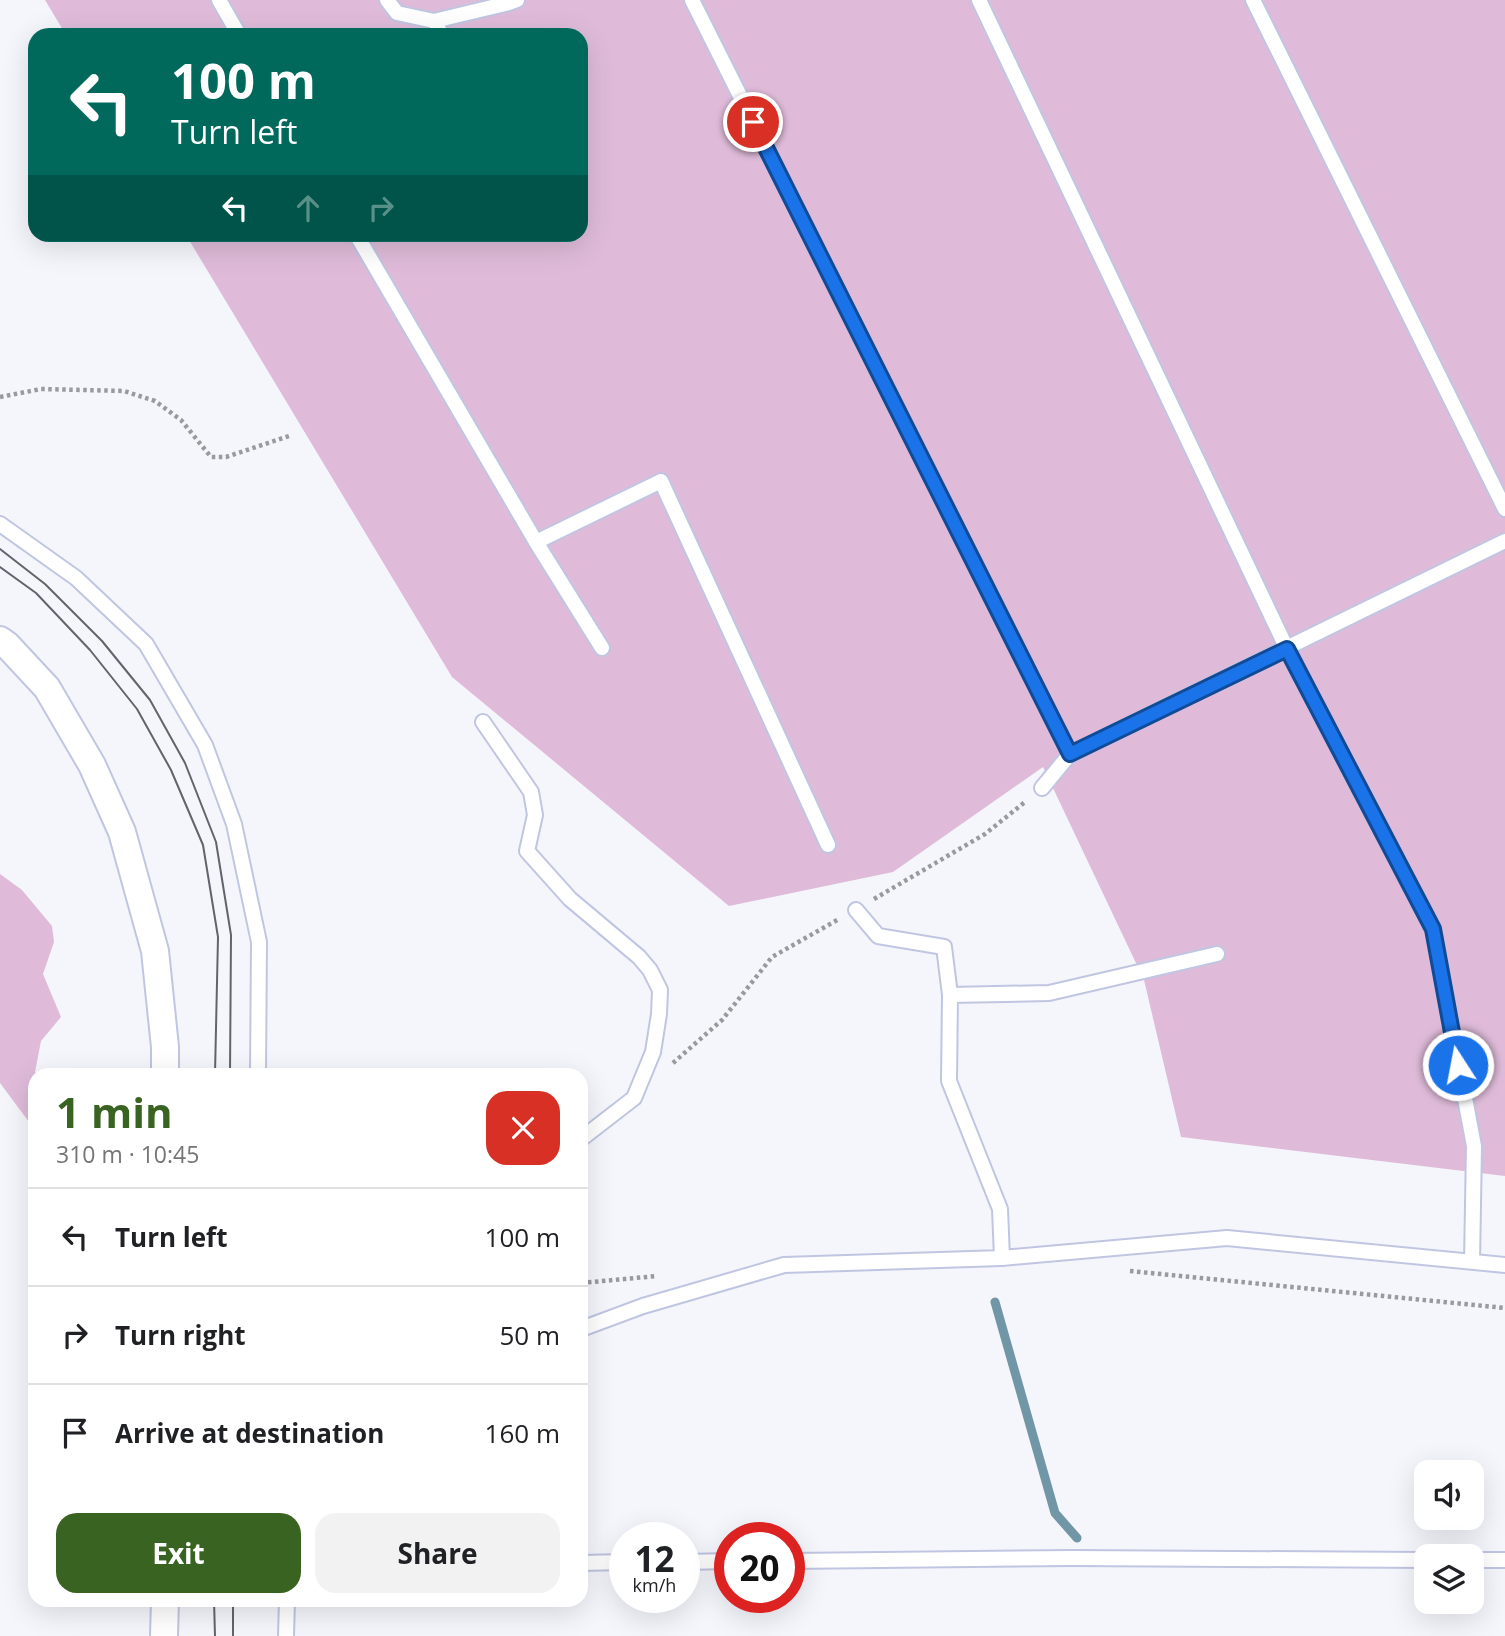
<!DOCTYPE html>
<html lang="en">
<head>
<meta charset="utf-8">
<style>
	:root { --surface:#fff; --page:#f2f2f2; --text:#202124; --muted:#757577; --line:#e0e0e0; --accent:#396320 }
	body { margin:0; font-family:"Open Sans",sans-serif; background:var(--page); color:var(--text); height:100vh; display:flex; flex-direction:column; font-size:26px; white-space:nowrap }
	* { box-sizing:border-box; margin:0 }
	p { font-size:23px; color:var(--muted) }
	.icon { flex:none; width:38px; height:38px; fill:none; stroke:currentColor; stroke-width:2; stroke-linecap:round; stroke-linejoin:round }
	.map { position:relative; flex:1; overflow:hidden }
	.drawer { position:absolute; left:28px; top:1068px; width:560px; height:539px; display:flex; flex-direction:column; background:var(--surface); border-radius:21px; box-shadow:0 7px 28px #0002 }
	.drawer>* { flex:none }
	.top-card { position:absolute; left:28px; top:28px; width:560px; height:214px; border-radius:21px; box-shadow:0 7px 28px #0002; background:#00695c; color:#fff; overflow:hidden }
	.buttons { position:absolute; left:1414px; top:1460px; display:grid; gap:14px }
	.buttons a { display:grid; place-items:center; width:70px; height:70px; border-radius:14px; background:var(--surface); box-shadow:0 7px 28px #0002; font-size:35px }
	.speed { position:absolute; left:609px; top:1522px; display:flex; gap:14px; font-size:35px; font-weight:700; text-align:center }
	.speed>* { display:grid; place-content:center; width:91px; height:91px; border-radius:50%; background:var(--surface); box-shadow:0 7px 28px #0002; line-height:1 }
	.speed small { font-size:18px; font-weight:400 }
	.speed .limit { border:10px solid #d22; background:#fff; color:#111 }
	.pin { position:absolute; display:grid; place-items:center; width:60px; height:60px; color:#fff; margin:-30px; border:4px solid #fff; border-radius:50%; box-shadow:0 2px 7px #0007 }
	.me { position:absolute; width:77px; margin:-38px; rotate:349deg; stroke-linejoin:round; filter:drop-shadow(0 0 5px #0008) }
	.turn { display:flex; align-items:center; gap:24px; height:147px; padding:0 28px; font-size:32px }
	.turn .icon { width:91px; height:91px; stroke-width:2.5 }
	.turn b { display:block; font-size:49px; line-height:60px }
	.lanes { display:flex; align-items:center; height:66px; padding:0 28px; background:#0003; justify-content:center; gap:35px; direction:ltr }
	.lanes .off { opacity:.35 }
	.round { display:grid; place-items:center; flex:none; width:74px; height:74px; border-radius:21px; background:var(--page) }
	.summary { display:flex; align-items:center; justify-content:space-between; height:119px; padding:0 28px }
	h1 { font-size:42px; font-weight:700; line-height:52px; color:var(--accent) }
	.cta { display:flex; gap:14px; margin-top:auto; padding:14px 28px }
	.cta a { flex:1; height:80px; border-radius:21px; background:var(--accent); color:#fff; font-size:28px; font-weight:700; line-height:80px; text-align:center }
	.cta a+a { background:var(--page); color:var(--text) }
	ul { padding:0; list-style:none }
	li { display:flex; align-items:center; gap:21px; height:98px; padding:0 28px; border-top:2px solid var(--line) }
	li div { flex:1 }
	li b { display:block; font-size:26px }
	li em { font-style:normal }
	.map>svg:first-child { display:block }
</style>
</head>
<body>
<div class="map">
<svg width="1505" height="1636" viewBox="0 0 1505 1636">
	<rect width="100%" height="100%" fill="#f5f6fc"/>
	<path fill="#dfbbd9" d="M45,0h1460v1176l-324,-39 -37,-157 -101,-213 -150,105 -164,34 -277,-229 -266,-442 395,-1v-199h-515z
		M0,874l22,16 30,36 2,16 -11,32 18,43 -20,24 -6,31 1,2h-1v51l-6,-3 -29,-39z"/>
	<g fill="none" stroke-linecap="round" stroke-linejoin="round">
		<path stroke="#7196a5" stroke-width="9" d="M995,1302l60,211 22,25"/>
		<defs>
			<path id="service" d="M219,0l20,35
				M387,0l10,13 37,8 75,-18 8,-3
				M692,0l378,754
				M979,0l308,649 146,280 41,217 -2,116
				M1253,0l252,509
				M434,21l8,14
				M356,234l180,308 66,106
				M0,524l76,54 70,66 59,101 29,79 25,118 -1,132
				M536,542l125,-61 167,364
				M483,722l48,70 4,23 -8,36 43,48 69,58 11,13 10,20 -1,24 -6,38 -19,46 -53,41
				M1042,788l28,-34 435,-213
				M856,910l22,26 66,11 6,48 -1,86 51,128 2,49
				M950,995l99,-2 168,-39
				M581,1329l62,-23 141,-41 218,-7 225,-20 278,27
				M1472,1560h33
				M789,1561l282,-3 355,2
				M684,1562l46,-1
				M581,1563l44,-1
				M286,1636l1,-36"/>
			<path id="minor" d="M0,640l7,5 40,43 45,77 30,67 33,119 10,96v27
				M164,1636l1,-36"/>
		</defs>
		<use href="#service" stroke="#c0c6e1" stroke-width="18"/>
		<use href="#minor" stroke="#c0c6e1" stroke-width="30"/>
		<path stroke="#989aa1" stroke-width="4.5" stroke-dasharray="3.5 3.5" stroke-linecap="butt" d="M0,397l41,-8 83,2 31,10 26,19 30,37h15l66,-22
			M874,899l111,-65 40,-32
			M673,1063l49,-43 50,-63 67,-38
			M1130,1271l375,37
			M581,1283l76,-7"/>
		<use href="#service" stroke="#fff" stroke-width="14"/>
		<use href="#minor" stroke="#fff" stroke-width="26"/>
		<path stroke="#62646d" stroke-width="2" d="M0,549l45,35 57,57 48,59 35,63 31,79 15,93 -1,139
			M0,567l36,26 54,57 47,59 34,61 32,75 15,92 -3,137
			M214,1600l1,36
			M233,1600v36"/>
	</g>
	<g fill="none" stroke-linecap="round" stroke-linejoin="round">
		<defs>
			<path id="route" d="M753,122l317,632 217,-105 146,280 25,136"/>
		</defs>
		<use href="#route" stroke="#114b97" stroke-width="18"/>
		<use href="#route" stroke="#1a73e8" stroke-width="12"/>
	</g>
</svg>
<div class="buttons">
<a><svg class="icon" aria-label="sound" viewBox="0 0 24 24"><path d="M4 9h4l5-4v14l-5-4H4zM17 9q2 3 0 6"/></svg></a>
<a><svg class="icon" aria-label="layers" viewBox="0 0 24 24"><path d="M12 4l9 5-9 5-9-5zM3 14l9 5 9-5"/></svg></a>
</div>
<div class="speed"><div>12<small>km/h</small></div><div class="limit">20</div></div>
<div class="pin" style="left:753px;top:122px;background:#d93025"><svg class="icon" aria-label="arrive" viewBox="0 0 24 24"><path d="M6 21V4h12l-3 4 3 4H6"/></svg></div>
<svg class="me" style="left:1458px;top:1065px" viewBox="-20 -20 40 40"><circle r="17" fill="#1a73e8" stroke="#fff" stroke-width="3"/><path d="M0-11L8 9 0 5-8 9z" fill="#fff"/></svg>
<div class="top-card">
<div class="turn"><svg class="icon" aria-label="left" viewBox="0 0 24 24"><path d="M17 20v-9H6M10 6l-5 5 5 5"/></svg><div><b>100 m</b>Turn left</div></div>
<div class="lanes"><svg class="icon" aria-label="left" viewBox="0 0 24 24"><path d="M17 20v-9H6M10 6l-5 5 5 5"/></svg><svg class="icon off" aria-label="ahead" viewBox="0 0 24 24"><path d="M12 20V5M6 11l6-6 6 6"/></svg><svg class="icon off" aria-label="right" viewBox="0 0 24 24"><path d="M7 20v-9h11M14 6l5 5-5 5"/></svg></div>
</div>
<section class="drawer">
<div class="summary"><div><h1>1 min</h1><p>310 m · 10:45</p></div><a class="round" style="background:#d93025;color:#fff"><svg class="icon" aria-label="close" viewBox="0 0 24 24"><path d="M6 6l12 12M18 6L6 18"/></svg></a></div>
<ul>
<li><svg class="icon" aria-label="left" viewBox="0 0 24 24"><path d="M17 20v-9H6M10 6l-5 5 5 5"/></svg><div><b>Turn left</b></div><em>100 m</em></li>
<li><svg class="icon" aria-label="right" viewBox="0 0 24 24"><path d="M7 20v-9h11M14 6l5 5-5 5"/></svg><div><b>Turn right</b></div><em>50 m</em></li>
<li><svg class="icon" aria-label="arrive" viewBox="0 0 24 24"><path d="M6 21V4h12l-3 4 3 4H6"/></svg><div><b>Arrive at destination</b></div><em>160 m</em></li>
</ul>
<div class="cta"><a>Exit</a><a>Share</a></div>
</section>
</div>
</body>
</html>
